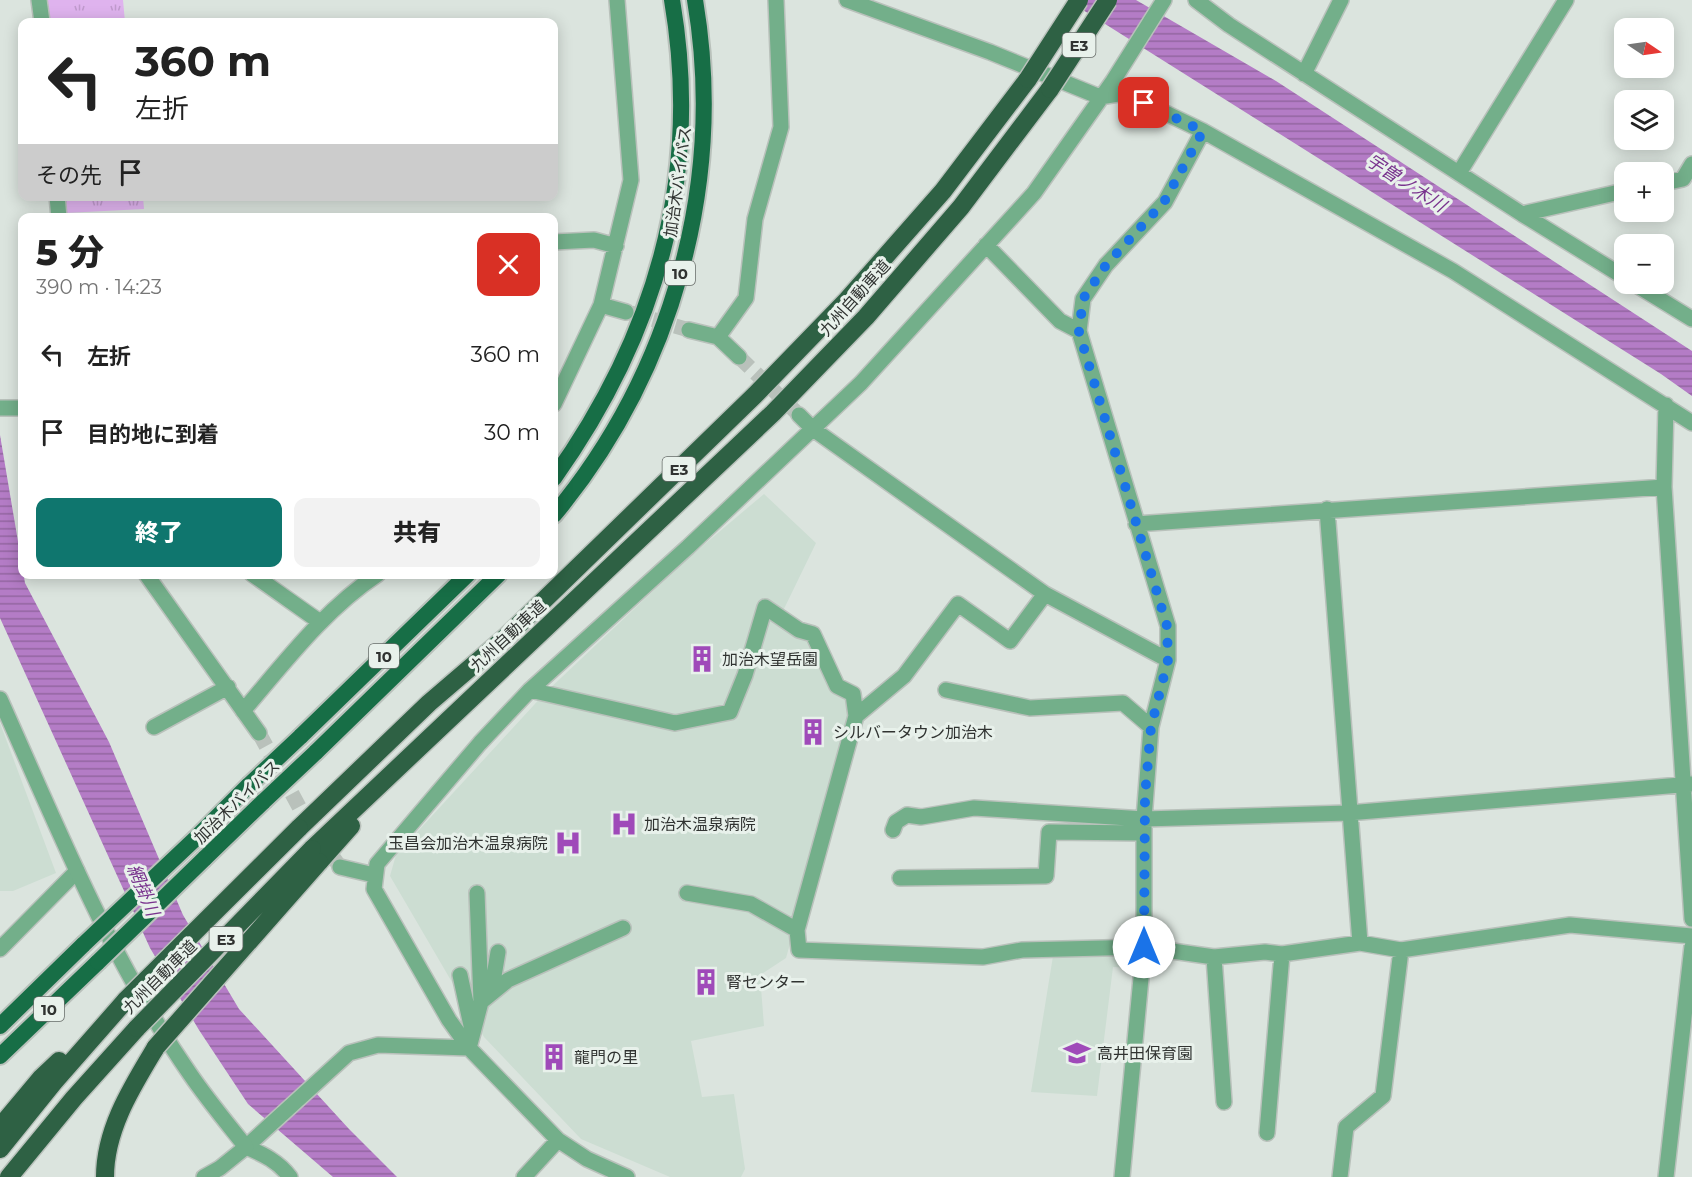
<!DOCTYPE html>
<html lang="ja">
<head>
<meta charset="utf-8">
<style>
	:root { --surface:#fff; --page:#f2f2f2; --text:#222; --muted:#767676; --accent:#0f766e }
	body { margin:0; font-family:Montserrat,"Noto Sans JP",sans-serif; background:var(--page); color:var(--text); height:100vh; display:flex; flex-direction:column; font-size:22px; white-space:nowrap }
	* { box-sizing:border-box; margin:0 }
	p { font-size:20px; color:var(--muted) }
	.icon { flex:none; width:33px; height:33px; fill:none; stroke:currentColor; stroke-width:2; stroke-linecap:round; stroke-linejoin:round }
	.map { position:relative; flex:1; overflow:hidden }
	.panel { position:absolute; left:18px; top:213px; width:540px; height:366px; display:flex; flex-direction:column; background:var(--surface); border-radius:12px; box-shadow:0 3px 15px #0003 }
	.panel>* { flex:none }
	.guide { position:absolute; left:18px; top:18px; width:540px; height:183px; border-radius:12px; box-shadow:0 3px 15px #0003; background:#fff; color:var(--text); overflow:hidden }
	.needle { width:39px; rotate:103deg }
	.buttons { position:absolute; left:1614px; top:18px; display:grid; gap:12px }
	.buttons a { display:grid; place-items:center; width:60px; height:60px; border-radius:12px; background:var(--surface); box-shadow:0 3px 15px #0003; font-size:30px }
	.pin { position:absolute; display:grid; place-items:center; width:51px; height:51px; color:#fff; margin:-26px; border-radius:12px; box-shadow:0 3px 9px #0006 }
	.me { position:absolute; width:66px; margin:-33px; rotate:0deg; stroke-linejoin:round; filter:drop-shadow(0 0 4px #0008) }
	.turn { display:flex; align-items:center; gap:21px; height:126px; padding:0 18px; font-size:27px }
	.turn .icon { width:78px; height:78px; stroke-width:2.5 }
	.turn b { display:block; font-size:42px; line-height:51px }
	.then { display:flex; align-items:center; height:57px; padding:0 18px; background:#0003; gap:12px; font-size:22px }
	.round { display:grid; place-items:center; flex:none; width:63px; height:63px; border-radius:12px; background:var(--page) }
	.headline { display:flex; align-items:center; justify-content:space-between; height:102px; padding:0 18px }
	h1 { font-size:36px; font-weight:800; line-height:45px }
	.primary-button { display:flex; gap:12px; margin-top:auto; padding:12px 18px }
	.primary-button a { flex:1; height:69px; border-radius:12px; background:var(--accent); color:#fff; font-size:24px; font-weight:800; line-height:69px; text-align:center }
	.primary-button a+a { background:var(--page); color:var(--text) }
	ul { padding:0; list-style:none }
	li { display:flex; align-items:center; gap:18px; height:78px; padding:0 18px }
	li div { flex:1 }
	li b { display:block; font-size:22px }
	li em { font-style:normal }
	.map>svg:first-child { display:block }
</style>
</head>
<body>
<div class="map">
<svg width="1692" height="1177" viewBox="0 0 1692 1177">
	<defs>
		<pattern id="park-tufts" width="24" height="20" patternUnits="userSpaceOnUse" patternTransform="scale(1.5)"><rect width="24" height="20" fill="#dfb3ee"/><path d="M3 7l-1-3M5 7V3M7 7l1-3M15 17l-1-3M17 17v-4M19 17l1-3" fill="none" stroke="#c09acd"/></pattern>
		<pattern id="water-rules" width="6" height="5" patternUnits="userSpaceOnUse" patternTransform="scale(1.5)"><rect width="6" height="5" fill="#b47cc6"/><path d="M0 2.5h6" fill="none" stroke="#9366a1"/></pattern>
	</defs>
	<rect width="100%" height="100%" fill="#dbe4de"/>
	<path fill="#ccddd2" d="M764,494l52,49 -36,74 44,24 33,65 -71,252 -26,17 4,51 -73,15 11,56 32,-3 11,75 -4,8h-71l-89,-38 -97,-102 -94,-161 6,-21 149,-162 142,-134z
		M0,723l56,150 -43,18h-13z
		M1141,947l-2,21 -26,-1 -16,129 -66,-4 23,-142z"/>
	<path fill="url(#park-tufts)" d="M47,0h76l2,22h-76z
		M63,197h80l1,12 -79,4z"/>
	<path fill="url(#water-rules)" d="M1067,0h69l140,81 416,270v45l-31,-22z
		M0,435l25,148 84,159 74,173 56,94 110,120 48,48h-64l-85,-73 -49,-74 -49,-82 -150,-330z"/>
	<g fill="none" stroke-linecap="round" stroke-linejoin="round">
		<path stroke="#b9c1bb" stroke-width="15" stroke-dasharray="15 8" stroke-linecap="butt" d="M631,313l58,17
			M739,357l60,58
			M259,733l44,81 37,53"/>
		<defs>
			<path id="minor" d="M39,0l3,22
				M847,0l143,52 110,45 24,-4 79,38 250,140 239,152
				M1196,0l33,25 293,189 102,-23
				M1304,74l37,-74
				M1459,173l107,-173
				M1664,183l19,-4 9,-15
				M57,196l2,22
				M1522,214l102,63
				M554,242l40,-2 22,6
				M986,245l74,76 19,10
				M1635,284l57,35
				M601,305l25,7
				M689,330l29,7 28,-39 9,-79 26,-92 -5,-127
				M718,337l21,20
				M554,404l47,-99 30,-125 -14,-180
				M1666,405l-2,82 28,432
				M0,408h22
				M799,415l14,14 232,165 123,66
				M1327,509l33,434
				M1136,524l528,-37
				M146,574l113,159
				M252,574l68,48
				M1045,594l-35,47 -52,-37 -54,72 -48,40 -59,214 2,20 184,7 39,-7 122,-3 70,10 51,-5 17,2 78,-11 41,7 169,-25 122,11
				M530,690l145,33 55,-11 15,-37 20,-68 34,23 14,4 24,52 16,8 3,22
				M946,690l84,18 93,-5 28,24
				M243,711c42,-49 81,-101 135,-137
				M154,727l74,-40
				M893,830l3,-8 11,-7 14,2 53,-9 170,11 204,-6 344,-29
				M340,867l34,8
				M900,878l146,-2 3,-44 95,1
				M687,893l64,11 46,26
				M0,949l77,-78
				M1214,957l10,145
				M460,975l12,55
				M491,994l7,-42
				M481,1002l27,-22 115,-52
				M469,1048l12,-46 -4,-109
				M1267,1133l15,-179
				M290,1177c-11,-15 -27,-23 -44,-30l103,-94 29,-8 91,3
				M524,1177l34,-37
				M627,1177l-40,-18 -29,-19 -89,-92 -20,-28 -75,-131 3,-25 103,-121 50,-53 158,-143 173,-164 173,-190 79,-112 51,-81
				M1122,1177l22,-230v-128l7,-92 17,-67v-34l-89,-295 4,-32 23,-34 59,-63 38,-71
				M1340,1177l6,-50 37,-31 18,-146
				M1666,1177l26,-231"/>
			<path id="tertiary" d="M0,699c57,127 110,260 190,375 17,25 37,49 56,73l-26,21 -16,9"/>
			<path id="trunk" d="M554,478c102,-143 148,-303 118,-478
				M554,515c118,-142 172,-332 141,-515
				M300,737l168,-163
				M315,753l184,-179
				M196,838l53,-53
				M204,859l60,-58
				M0,1026l84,-82
				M0,1056l98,-94"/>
			<path id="motorway" d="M299,828l130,-125 77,-66 249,-242 92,-95 96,-109 85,-112
				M312,849l461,-436 93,-96 95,-110 89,-118
				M319,862l32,-36
				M0,1127l41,-49 18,-17
				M0,1149l54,-67 72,-82
				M9,1177l65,-79 63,-70
				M105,1177c0,-48 27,-90 51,-130"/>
		</defs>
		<use href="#minor" stroke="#b9c1bb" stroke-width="18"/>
		<use href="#tertiary" stroke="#b9c1bb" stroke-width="18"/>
		<use href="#trunk" stroke="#b9c1bb" stroke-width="20"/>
		<use href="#motorway" stroke="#b9c1bb" stroke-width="21"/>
		<use href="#minor" stroke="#73af8a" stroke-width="15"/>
		<use href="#tertiary" stroke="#73af8a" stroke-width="15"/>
		<use href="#trunk" stroke="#176e46" stroke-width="16"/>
		<use href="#motorway" stroke="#2e6144" stroke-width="18"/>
		<defs>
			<path id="trunk-bridge" d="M249,785l51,-48
				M264,801l51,-48
				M84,944l112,-106
				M98,962l106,-103"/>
			<path id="motorway-bridge" d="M1028,79l51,-79
				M1050,89l58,-89
				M126,1000l173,-172
				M137,1028l175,-179
				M156,1047l163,-185"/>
		</defs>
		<use href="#trunk-bridge" stroke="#b9c1bb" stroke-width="20" stroke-linecap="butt"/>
		<use href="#motorway-bridge" stroke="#b9c1bb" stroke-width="21" stroke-linecap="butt"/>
		<use href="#trunk-bridge" stroke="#176e46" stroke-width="16"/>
		<use href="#motorway-bridge" stroke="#2e6144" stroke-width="18"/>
	</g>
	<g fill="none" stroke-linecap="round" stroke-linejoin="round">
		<path stroke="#1a73e8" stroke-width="10" stroke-dasharray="0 18" d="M1144,103l59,28 -39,71 -58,63 -23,34 -4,33 88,294 1,34 -17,67 -6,69 -1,151"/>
	</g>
	<defs>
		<symbol id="building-bare" viewBox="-9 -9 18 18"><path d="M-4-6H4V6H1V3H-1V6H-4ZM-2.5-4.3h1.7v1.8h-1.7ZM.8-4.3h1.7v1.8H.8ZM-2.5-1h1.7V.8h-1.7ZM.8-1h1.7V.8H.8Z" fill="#9f4ab9" stroke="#e8f1eb" stroke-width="2.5" paint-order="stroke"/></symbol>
		<symbol id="hospital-bare" viewBox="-9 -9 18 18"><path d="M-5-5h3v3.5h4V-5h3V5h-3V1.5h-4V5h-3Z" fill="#9f4ab9" stroke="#e8f1eb" stroke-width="2.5" paint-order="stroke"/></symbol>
		<symbol id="school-bare" viewBox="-9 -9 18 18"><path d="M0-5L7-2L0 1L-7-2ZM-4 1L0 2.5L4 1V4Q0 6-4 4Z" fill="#9f4ab9" stroke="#e8f1eb" stroke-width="2.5" paint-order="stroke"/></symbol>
	</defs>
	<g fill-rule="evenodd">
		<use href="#building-bare" x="683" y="640" width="38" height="38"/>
		<use href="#building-bare" x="794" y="713" width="38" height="38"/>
		<use href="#hospital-bare" x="605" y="805" width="38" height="38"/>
		<use href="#hospital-bare" x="549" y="824" width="38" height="38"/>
		<use href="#building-bare" x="687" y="963" width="38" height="38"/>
		<use href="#school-bare" x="1058" y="1034" width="38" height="38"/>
		<use href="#building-bare" x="535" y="1038" width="38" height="38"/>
	</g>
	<g text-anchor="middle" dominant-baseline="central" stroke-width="6" stroke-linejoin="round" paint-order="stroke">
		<g fill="#e8f1eb" stroke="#676c69" stroke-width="1.5">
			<rect x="1062.5" y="33" width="33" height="24" rx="4.5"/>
			<rect x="665" y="261" width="30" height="24" rx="4.5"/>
			<rect x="662.5" y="457" width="33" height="24" rx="4.5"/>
			<rect x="369" y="644" width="30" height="24" rx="4.5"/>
			<rect x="209.5" y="927" width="33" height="24" rx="4.5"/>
			<rect x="34" y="997" width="30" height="24" rx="4.5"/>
		</g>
		<g font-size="15" font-weight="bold" fill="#303331">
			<text x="1079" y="45">E3</text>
			<text x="680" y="273">10</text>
			<text x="679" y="469">E3</text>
			<text x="384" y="656">10</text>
			<text x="226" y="939">E3</text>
			<text x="49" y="1009">10</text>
		</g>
		<g font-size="16" fill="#303331" stroke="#e8f1eb">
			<text transform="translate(678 182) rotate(-82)">加治木バイパス</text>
			<text transform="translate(855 298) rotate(-48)">九州自動車道</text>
			<text transform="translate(508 636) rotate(-43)">九州自動車道</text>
			<text transform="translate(237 802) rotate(-44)">加治木バイパス</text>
			<text transform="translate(160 977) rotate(-45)">九州自動車道</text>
		</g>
		<g font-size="16" fill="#303331" stroke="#e8f1eb" text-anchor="start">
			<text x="722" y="659">加治木望岳園</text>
			<text x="833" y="732">シルバータウン加治木</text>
			<text x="644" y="824">加治木温泉病院</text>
			<text x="548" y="843" text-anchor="end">玉昌会加治木温泉病院</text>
			<text x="726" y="982">腎センター</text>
			<text x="1097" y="1053">高井田保育園</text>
			<text x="574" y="1057">龍門の里</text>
		</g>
		<g font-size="18" font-style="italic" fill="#79348e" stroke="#e8f1eb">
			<text transform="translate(1406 183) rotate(33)">宇曽ノ木川</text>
			<text transform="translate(143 890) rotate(67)">網掛川</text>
		</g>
	</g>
</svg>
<div class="buttons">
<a><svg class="needle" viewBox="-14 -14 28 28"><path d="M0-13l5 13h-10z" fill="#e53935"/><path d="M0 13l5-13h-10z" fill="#767676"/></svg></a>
<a><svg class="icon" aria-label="layers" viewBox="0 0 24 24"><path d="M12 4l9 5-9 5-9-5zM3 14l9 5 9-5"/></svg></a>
<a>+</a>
<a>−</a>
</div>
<div class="pin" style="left:1144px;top:103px;background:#d93025"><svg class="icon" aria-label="arrive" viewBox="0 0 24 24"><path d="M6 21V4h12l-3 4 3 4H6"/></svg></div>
<svg class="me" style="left:1144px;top:947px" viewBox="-20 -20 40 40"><circle r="19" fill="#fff"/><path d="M0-13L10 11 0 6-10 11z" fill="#1a73e8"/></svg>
<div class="guide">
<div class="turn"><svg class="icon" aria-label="left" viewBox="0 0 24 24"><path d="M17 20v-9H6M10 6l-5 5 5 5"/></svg><div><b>360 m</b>左折</div></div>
<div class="then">その先<svg class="icon" aria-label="arrive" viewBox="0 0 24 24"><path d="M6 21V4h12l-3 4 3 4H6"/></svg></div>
</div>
<section class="panel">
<div class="headline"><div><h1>5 分</h1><p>390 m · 14:23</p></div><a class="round" style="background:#d93025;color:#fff"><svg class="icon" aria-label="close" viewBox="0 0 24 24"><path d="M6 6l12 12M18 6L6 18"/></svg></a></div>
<ul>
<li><svg class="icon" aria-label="left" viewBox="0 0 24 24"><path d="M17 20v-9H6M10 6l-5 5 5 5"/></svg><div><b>左折</b></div><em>360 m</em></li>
<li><svg class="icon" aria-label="arrive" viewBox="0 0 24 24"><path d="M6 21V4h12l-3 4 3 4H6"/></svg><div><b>目的地に到着</b></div><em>30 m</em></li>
</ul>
<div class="primary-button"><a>終了</a><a>共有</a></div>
</section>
</div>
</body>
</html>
